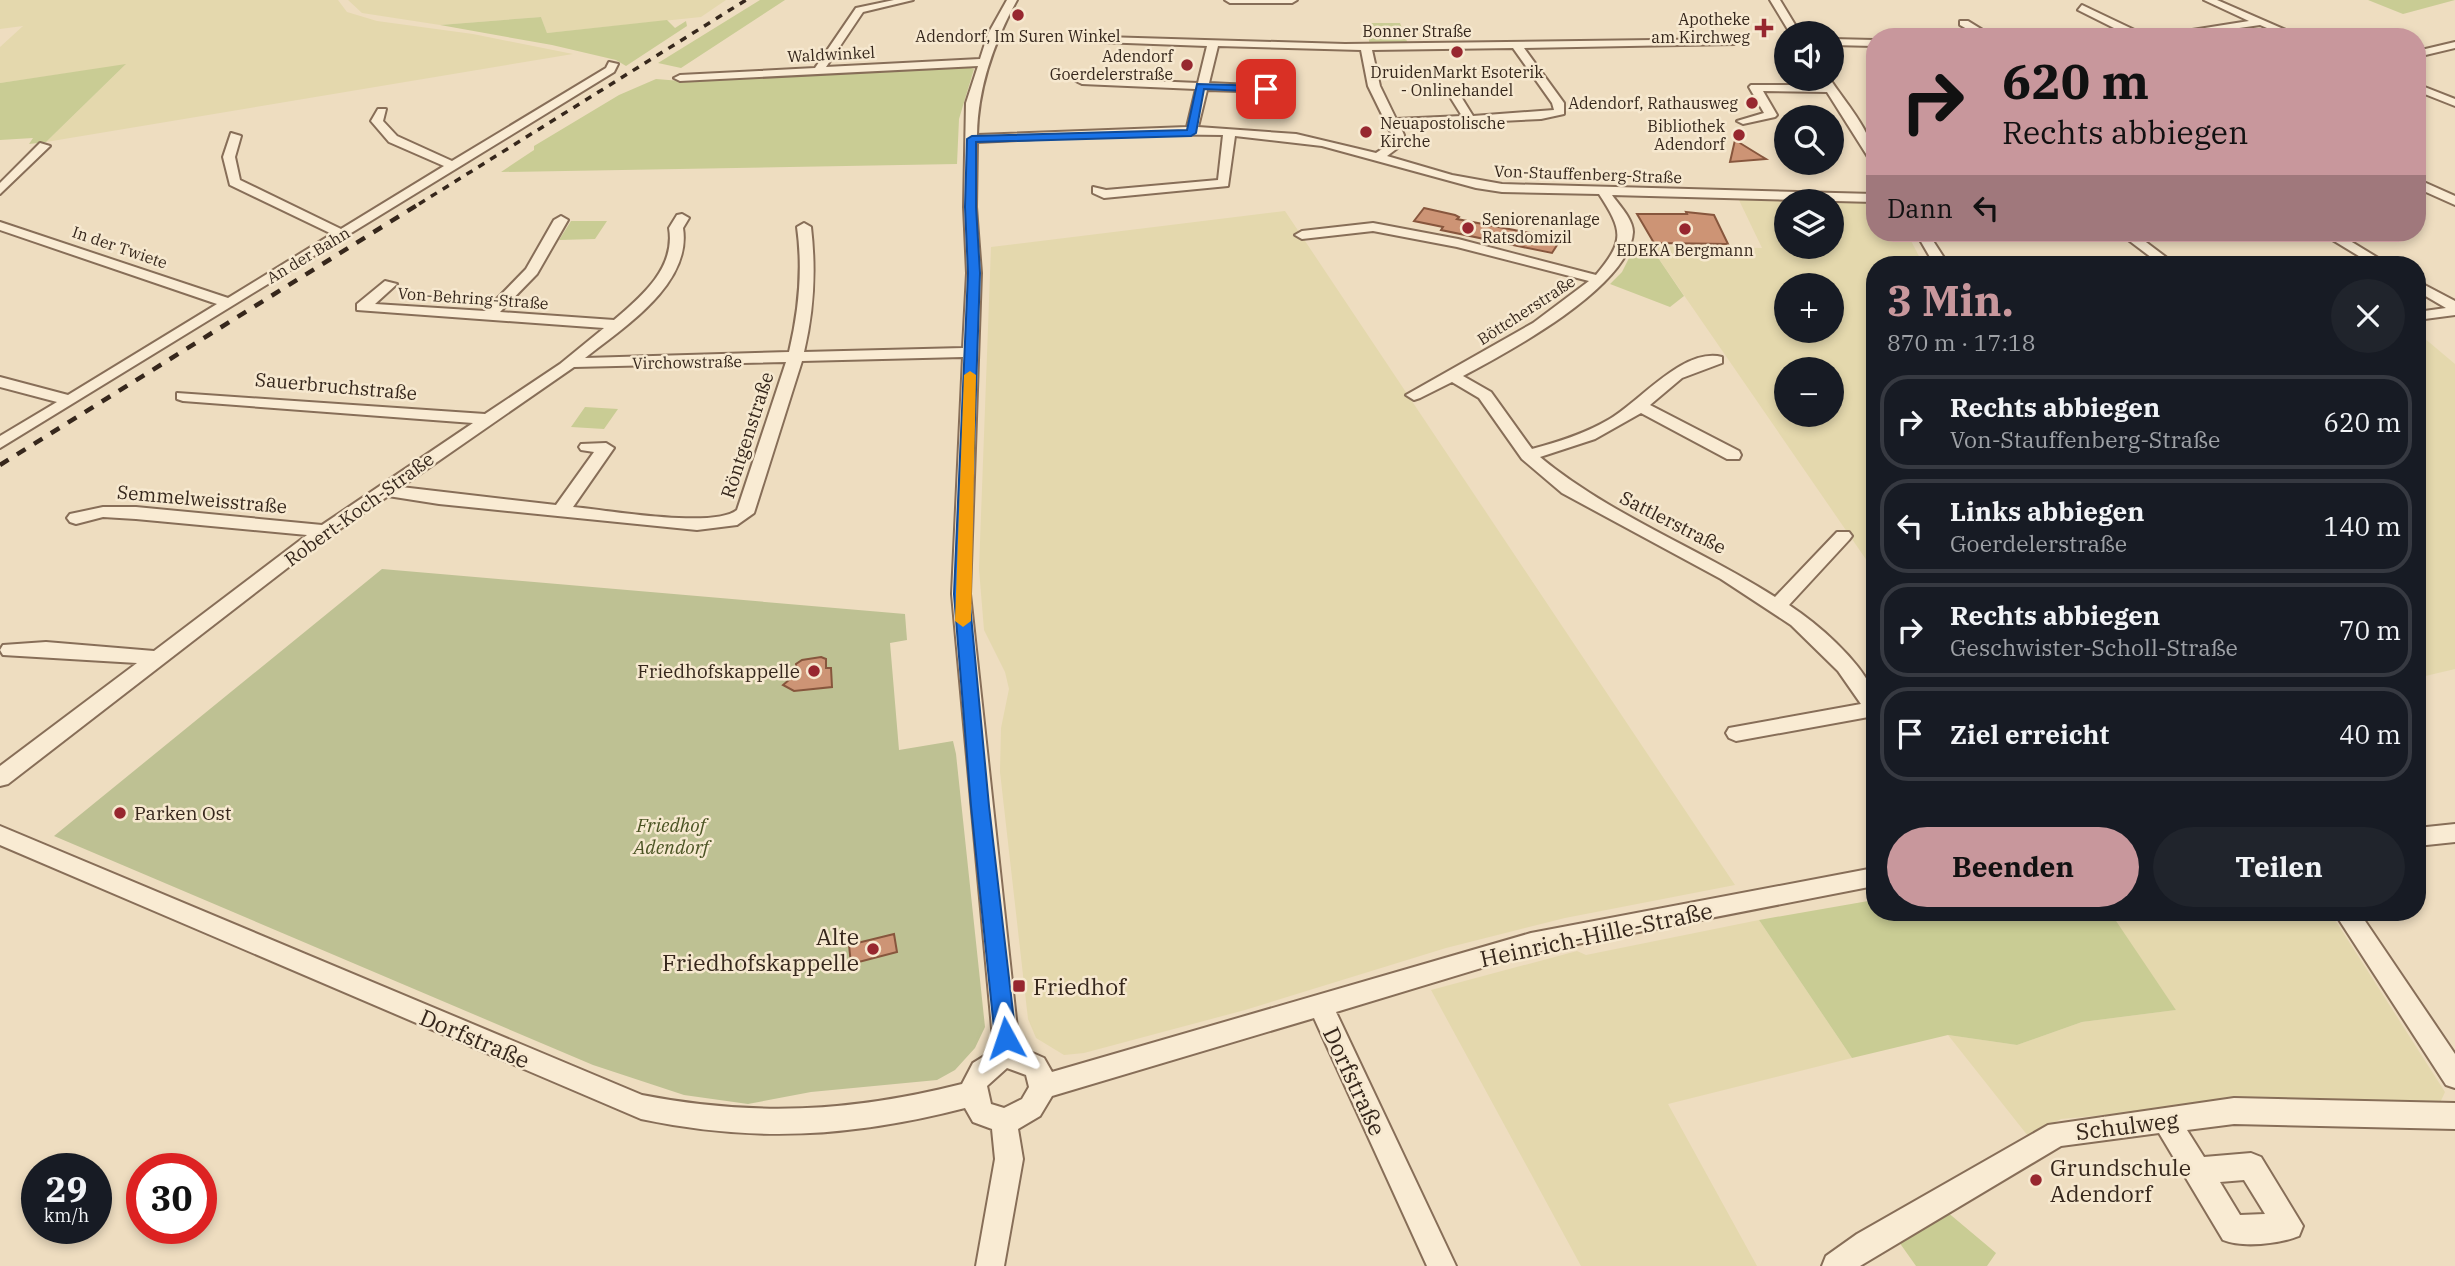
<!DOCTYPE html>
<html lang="de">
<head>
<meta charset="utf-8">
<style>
	:root { --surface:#171b24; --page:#20242c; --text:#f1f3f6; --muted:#9ea1a6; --line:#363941; --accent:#c8979c }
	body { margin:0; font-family:"IBM Plex Serif",serif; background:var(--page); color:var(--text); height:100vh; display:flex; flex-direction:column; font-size:26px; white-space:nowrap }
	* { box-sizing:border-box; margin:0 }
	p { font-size:23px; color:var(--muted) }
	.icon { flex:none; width:38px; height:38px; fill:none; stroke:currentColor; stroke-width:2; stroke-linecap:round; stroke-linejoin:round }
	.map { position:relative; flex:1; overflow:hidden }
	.drawer { position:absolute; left:1866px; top:256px; width:560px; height:665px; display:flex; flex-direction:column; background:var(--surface); border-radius:28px; box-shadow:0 4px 10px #0003 }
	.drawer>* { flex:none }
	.banner { position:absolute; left:1866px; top:28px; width:560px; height:214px; border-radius:28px; box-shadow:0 4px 10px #0003; background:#c8979c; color:#111; overflow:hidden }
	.fabs { position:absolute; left:1774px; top:21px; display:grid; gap:14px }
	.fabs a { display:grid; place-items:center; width:70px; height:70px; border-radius:50%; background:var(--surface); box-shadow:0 4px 10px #0003; font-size:35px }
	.speed { position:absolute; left:21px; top:1153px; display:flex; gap:14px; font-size:35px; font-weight:700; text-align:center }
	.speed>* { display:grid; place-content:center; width:91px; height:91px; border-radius:50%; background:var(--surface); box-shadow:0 4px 10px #0003; line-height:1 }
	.speed small { font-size:18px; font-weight:400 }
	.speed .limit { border:10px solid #d22; background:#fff; color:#111 }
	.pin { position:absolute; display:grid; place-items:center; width:60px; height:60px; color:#fff; margin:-30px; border-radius:14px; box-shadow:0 4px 10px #0006 }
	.me { position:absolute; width:77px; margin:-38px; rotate:355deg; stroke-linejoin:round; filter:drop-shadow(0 0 5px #0008) }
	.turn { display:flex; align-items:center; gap:24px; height:147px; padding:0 21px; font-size:32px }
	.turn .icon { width:91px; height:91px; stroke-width:2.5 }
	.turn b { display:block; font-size:49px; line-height:60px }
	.then { display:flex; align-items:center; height:66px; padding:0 21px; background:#0003; gap:14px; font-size:26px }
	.round { display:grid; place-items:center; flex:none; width:74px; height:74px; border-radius:37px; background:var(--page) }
	.head { display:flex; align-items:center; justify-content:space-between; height:119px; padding:0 21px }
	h1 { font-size:42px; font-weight:700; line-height:52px; color:var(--accent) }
	.cta { display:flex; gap:14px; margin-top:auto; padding:14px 21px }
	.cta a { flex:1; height:80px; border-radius:42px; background:var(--accent); color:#111; font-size:28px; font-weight:700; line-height:80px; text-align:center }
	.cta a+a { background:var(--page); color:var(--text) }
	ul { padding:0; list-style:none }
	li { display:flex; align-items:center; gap:21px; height:94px; margin:0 14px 10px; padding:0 7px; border:4px solid var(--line); border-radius:28px }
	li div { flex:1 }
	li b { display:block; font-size:26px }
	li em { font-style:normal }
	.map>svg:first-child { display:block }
</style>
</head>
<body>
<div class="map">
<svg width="2455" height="1266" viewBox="0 0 2455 1266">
	<rect width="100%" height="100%" fill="#eeddc0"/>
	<path fill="#e4d8ad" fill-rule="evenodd" d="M0,0h338l9,12 30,9 96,13 100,20 -527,88 79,-77 -125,18v-36l23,-21 -23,3z
		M348,0h378l-25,17 -154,16 -6,-16 -101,8 -78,-12z
		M1738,198l136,3v32h33l16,31h-49v307l-224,-325 112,2zM1787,201h45v46h-45zM1787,285h45v46h-45zM1787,369h45v46h-45z
		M1285,211l450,674 -170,33 -119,30 -201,62 -161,43 -20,2 -28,-17 -8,-19 -28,-247 1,-44 8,-39 -4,-17 -21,-42 -5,-61 12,-322z
		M2417,332l38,32v305l-38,9z
		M2109,912l97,3 -1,-3h125l115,180 -6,13 -189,-3 -189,17 -33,17 -80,-101 69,10 65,-23 94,-12z
		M1759,920l93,138 -184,46 89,162h-176l-150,-276 146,-39 9,4z"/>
	<path fill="#c9cc94" d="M760,0h25l-104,68 -23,-5z
		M2368,0h87l-52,14z
		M541,17l6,16 120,-13 8,8 11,-7 1,5 -61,40 -10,-6 -64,-15 -112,-20z
		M1365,23h35l8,21 -38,1z
		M126,64l-80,78 -17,2 4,-6 -33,2v-57z
		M964,66l10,3 -15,50 -2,45 -456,8 33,-22v-4l85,-51 37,-16 25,2z
		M571,221h36l-12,18 -36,1z
		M1635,246h15l34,50 -14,11 -60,-23 12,-12z
		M585,407l33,2 -14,20 -33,-2z
		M1874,900v12h331l2,3 -97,-3 66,98 -94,12 -65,23 -69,-10 -96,23 -93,-138z
		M1946,1211l50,42 -9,13h-71l-17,-24z"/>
	<path fill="#bec193" d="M382,569l523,45 2,26 -17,3 9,107 54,-9 3,13 29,273 -10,21 -20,22 -18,10 -126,12 -63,12 -64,-9 -91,-30 -539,-229z"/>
	<path fill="#cd9475" stroke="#87563d" stroke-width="2" d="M1735,140l26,16 5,3 -36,3z
		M1424,208l31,7 4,2 -2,2 104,20 -9,14 -111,-23 2,-3 -29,-6z
		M1686,212l28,3 14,29 -74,-1 -17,-29h50z
		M821,657l5,2v9h5l1,19 -38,4 -11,-6 14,-12 -1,-9 6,-4z
		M894,934l3,18 -46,12 -2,-19z"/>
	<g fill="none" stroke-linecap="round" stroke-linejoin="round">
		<defs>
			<path id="minor" d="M894,0h19l-50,12 -37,55 154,-8 8,-25 19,-34h10c-23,42 -39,86 -40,135l210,-8 9,-38 -114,-5 -6,-3 6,-3 116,5 9,-37 -107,-4v-4l4,-1 241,7 385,-5 4,1v4l-210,4 40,55v11l-23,5 -141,7 4,9 -1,9 -16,12 65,19 50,9 372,10v8l-262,-7c7,10 21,24 21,37 -3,55 -125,120 -170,144l28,16 41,57c26,-7 52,-15 76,-29 31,-17 75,-73 114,-63v6l-40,15 -32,27 89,46 2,4 -2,4h-12l-86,-46 -46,26 -55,18c70,58 158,91 235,140l62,-65h12l3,4 -3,4 -60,65c30,20 67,52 84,85 3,7 1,18 1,26l-138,25 -7,-3 -3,-5 3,-5 132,-24 -23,-33 -47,-46 -70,-46 -159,-86 -40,-34 -43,-61 -27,-16 -32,16 -6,2 -8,-5 127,-72 56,-42 -132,-34 -84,-16 -71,8 -7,-4 7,-4 71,-8 85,16 138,36c29,-35 27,-44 3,-81l-97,-2 -26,-4 -154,-42 -87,-10 -7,50 -124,12 -11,-5v-6l13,3 112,-10 5,-45 -89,-1 -157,8 -1,65 5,66 -11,321 49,453 25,11 8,14 479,-139 343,-65v18l-343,67 -195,59 120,254h-29l-113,-248 -262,78 -12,20 -22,13 5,30 -19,107h-28l19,-107 -3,-30 -19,-7 -8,-14c-113,29 -210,35 -324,11l-641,-274v-19l642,269c112,22 209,17 320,-11l11,-21 21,-13 -42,-456 11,-237 -161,4 -48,152 -17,12 -40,5 -258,-26 -51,-8 -67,46 -313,242 -8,2v-20l137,-103 -134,-8 -3,-5 3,-5 43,-3 108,9 153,-116 -171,-16 -33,-2 -27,7 -6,-2 -3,-4 3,-4 33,-7h33l186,18 151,-102 -290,-22 -6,-2v-6l308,21 75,-50 44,-36 -247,-18v-6l28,-23 12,3 -22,20 110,7 41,-42 28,-49 7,-4 7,4 -31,54 -37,38 114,8c27,-23 62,-52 55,-92l8,-13 5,-1 7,4 -6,10c9,56 -60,100 -98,130l204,-6c10,-42 14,-82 8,-125l7,-4 7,4c5,43 3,83 -7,125l159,-4 4,-75 -3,-66 2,-104 12,-37 -298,15 -6,-3 6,-3 135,-7 41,-60zM1218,46l143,4 7,36 24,49 -1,8 -15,10 -80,-19 -98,-7 9,-37 65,2 6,-3 -6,-3 -63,-3zM1513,48l39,55 2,7 -81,6 -13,-21 11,-4 -6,-3 -18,4 15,24 -66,3 -16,-33 -8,-36zM786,362l-49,148c-24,19 -130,0 -164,-3l41,-59 -8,-5 -25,1 -2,3 2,3 13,2 -38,53 -155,-18 173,-120zM1007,1068l19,7 3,12 -7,12 -18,9 -13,-4 -4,-18z
				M1225,0h72l-5,3h-62z
				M1770,0h10l20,33h-10z
				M2204,0h13l85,37h-14l-28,-12 -83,12h-29l101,-16z
				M2082,5l63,30 1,2h-14l-54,-27z
				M1960,21h8l26,16h-13l-21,-12z
				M1832,39l42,1v6l-42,-1z
				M2455,42v6l-38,9v-6z
				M609,62l9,2 -4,8 -614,376v-12l57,-34 -57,-15v-10l68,18 149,-91 -217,-74v-8l228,76 104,-64 -102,-49 -7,-28 8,-24 10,3 -6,21 5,23 101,49 103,-63 -55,-24 -18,-21 7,-12h8l-3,12 14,15 55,25 154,-93z
				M1820,79h10c14,22 44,54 44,82l-6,-4 -41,-65 -64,-1 14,24 -2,2 -32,7 -6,-3 27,-8 -15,-26 2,-2h72z
				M2417,84l38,15v7l-38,-15z
				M40,143l10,3 -50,48v-11z
				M2417,179l38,17v9l-38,-17z
				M1916,233h12l20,31h-14z
				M2119,233h15l41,31h-15z
				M2321,233h16l51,31h-16z
				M2417,281l38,20v14l-38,5v-8l29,-4 -29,-17z
				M2455,824v18l-38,4v-18z
				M2334,912h25l96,142v34l-9,-3z
				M2234,1098l221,5v26l-221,-5 -47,6 17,27 47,-4 10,4 42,69 -4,10c-20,8 -56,12 -76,4l-64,-107 -98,13 -201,120h-38l4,-10 31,-22 191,-109zM2244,1180l21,34 -25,1 -20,-33z"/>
		</defs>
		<use href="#minor" stroke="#876e58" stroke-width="4"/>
		<use href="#minor" fill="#f9ebd3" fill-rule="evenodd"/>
		<path stroke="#36271c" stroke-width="3.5" stroke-dasharray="7 7" stroke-linecap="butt" d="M419,204l327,-204"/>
		<path stroke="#36271c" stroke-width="4.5" stroke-dasharray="10 10" stroke-linecap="butt" d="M0,465l422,-263"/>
	</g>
	<path fill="#1a73e8" stroke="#114b97" stroke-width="2" d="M1197,84l69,2 4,3 -4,3 -62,-3 -8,44 -5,3 -215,6v65l4,66 -11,321 20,212 27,232 -3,6 -7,3 -8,-3 -3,-6 -24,-232 -17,-212 14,-321 -3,-66 2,-68 5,-3 215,-6z"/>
	<path fill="#f59e0b" d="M970,371l6,4 -5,246 -8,6 -8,-6 9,-246z"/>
	<g fill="#97272f" stroke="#f6e8cf" stroke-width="2.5">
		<circle cx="1018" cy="15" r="7"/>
		<path d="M1760.5 17.5h7v7h7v7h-7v7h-7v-7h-7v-7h7z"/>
		<circle cx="1457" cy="52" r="7"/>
		<circle cx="1187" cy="65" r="7"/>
		<circle cx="1752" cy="103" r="7"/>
		<circle cx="1366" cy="132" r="7"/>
		<circle cx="1739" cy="135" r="7"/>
		<circle cx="1468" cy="228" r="7"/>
		<circle cx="1685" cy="229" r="7"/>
		<circle cx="814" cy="671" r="7"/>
		<circle cx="120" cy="813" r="7"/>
		<circle cx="873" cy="949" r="7"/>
		<rect x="1012" y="979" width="14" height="14" rx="3.5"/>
		<circle cx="2036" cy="1180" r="7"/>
	</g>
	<g text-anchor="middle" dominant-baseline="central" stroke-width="5" stroke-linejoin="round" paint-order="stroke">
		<g font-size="16" fill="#36271c" stroke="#f6e8cf" text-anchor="end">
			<text x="1750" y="19">Apotheke<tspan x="1750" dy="18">am Kirchweg</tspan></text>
			<text x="1018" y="36" text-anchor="middle">Adendorf, Im Suren Winkel</text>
			<text x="1173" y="56">Adendorf<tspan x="1173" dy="18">Goerdelerstraße</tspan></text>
			<text x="1457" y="72" text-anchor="middle">DruidenMarkt Esoterik<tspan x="1457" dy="18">- Onlinehandel</tspan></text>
			<text x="1738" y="103">Adendorf, Rathausweg</text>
			<text x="1380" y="123" text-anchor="start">Neuapostolische<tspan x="1380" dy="18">Kirche</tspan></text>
			<text x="1725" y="126">Bibliothek<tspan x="1725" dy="18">Adendorf</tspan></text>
			<text x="1482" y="219" text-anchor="start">Seniorenanlage<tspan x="1482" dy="18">Ratsdomizil</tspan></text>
			<text x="1685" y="250" text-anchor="middle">EDEKA Bergmann</text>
		</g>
		<g font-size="16" fill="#36271c" stroke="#f6e8cf">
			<text x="1417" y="31">Bonner Straße</text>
			<text transform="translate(831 54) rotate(-3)">Waldwinkel</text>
			<text transform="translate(1588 174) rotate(2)">Von-Stauffenberg-Straße</text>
			<text transform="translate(120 247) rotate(19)">In der Twiete</text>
			<text transform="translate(308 255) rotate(-31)">An der Bahn</text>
			<text transform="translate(473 298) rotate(4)">Von-Behring-Straße</text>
			<text transform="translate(1526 310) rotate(-33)">Böttcherstraße</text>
			<text transform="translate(687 362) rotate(-1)">Virchowstraße</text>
		</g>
		<g font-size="19" fill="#36271c" stroke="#f6e8cf">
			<text transform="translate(336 386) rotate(5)">Sauerbruchstraße</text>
			<text transform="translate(747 435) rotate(-72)">Röntgenstraße</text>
			<text transform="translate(202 499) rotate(5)">Semmelweisstraße</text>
			<text transform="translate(359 509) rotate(-36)">Robert-Koch-Straße</text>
			<text transform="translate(1673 522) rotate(27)">Sattlerstraße</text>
		</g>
		<g font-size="19" fill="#36271c" stroke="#f6e8cf" text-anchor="end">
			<text x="800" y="671">Friedhofskappelle</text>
			<text x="134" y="813" text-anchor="start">Parken Ost</text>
		</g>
		<g font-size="19" font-style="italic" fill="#4a5323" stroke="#f6e8cf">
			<text x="671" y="825">Friedhof<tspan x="671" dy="22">Adendorf</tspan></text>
		</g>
		<g font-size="23" fill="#36271c" stroke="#f6e8cf">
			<text transform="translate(1596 934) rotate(-12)">Heinrich-Hille-Straße</text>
			<text transform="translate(475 1038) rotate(23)">Dorfstraße</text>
			<text transform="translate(1355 1081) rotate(65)">Dorfstraße</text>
			<text transform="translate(2127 1125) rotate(-7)">Schulweg</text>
		</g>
		<g font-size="23" fill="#36271c" stroke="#f6e8cf" text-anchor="start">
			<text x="859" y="936" text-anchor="end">Alte<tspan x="859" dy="26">Friedhofskappelle</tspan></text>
			<text x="1033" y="986">Friedhof</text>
			<text x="2050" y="1167">Grundschule<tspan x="2050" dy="26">Adendorf</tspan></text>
		</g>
	</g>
</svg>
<div class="fabs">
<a><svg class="icon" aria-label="sound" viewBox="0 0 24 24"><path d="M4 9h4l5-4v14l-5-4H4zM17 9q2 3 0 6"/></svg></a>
<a><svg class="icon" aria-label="search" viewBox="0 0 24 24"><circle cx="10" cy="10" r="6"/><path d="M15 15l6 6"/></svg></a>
<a><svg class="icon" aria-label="layers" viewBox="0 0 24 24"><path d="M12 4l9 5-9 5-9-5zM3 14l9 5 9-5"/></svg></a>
<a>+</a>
<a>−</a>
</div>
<div class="speed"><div>29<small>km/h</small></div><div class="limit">30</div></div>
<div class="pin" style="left:1266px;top:89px;background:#d93025"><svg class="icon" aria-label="arrive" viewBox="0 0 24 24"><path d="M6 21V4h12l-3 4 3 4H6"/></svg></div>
<svg class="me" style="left:1006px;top:1038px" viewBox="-20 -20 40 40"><path d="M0-17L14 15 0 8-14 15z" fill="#1a73e8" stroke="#fff" stroke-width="4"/></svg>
<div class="banner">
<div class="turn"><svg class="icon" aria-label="right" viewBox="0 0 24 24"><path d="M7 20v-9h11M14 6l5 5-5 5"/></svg><div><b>620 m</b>Rechts abbiegen</div></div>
<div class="then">Dann<svg class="icon" aria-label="left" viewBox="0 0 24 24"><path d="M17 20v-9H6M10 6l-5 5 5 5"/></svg></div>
</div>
<section class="drawer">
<div class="head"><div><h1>3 Min.</h1><p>870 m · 17:18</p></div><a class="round"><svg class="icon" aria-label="close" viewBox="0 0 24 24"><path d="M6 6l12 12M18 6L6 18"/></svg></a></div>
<ul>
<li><svg class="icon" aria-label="right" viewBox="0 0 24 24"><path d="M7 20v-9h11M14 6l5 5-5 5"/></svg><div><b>Rechts abbiegen</b><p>Von-Stauffenberg-Straße</p></div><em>620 m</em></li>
<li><svg class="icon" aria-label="left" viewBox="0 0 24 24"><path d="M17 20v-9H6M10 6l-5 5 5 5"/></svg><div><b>Links abbiegen</b><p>Goerdelerstraße</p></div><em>140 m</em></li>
<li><svg class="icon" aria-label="right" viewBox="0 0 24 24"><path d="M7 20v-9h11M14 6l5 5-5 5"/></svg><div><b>Rechts abbiegen</b><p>Geschwister-Scholl-Straße</p></div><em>70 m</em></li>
<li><svg class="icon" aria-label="arrive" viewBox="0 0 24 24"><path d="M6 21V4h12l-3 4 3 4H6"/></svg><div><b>Ziel erreicht</b></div><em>40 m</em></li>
</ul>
<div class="cta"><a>Beenden</a><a>Teilen</a></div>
</section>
</div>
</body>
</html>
